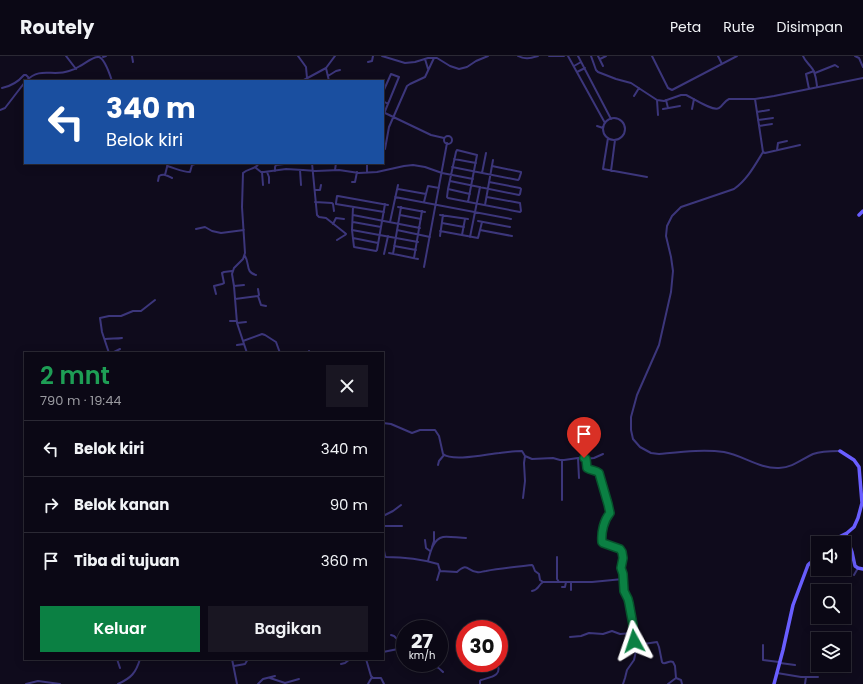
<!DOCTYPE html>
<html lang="id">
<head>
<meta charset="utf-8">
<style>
	:root { --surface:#0b0815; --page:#191622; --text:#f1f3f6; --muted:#9a9aa0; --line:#2b2934; --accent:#0b8043 }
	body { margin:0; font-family:Poppins,sans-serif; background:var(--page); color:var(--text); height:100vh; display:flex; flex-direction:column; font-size:15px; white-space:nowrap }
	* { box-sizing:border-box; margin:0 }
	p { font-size:13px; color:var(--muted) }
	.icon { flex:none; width:22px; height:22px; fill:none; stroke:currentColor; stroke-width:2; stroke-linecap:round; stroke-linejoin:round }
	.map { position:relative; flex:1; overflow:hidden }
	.sheet { position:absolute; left:24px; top:296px; width:360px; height:308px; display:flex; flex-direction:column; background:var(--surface); border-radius:0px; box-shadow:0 2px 10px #0003,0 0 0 1px var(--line) }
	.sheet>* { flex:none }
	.top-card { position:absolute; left:24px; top:24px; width:360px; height:84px; border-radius:0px; box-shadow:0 2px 10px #0003,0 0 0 1px var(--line); background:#1a4fa0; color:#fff; overflow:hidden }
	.tools { position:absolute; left:811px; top:480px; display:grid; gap:8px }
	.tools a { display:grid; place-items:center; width:40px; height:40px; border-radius:0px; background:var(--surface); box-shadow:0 2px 10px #0003,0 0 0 1px var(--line); font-size:20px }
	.speed { position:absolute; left:396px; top:564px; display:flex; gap:8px; font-size:20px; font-weight:700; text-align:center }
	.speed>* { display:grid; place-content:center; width:52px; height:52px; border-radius:50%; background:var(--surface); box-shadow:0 2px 10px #0003,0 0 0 1px var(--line); line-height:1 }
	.speed small { font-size:10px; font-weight:400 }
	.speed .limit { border:6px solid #d22; background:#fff; color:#111 }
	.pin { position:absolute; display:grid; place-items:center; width:34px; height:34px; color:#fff; margin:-41px -17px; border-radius:50% 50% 50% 0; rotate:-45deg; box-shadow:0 0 4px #0007 }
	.pin .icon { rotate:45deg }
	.me { position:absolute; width:44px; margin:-22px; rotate:355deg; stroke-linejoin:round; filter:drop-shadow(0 0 3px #0008) }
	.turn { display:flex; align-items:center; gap:14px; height:84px; padding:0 16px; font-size:18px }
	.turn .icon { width:52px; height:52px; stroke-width:2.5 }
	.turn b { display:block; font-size:28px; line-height:34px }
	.round { display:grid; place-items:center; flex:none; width:42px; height:42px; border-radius:0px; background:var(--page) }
	.summary { display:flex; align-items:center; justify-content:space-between; height:68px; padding:0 16px }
	h1 { font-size:24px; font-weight:600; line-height:30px; color:#1e9e55 }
	.action { display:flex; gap:8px; margin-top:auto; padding:8px 16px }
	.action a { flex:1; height:46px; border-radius:0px; background:var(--accent); color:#fff; font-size:16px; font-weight:600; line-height:46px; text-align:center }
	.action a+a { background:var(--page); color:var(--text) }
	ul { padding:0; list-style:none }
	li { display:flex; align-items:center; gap:12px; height:56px; padding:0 16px; border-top:1px solid var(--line) }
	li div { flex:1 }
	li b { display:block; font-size:15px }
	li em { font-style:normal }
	header { display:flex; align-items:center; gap:24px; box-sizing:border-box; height:56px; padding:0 20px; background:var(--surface); border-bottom:1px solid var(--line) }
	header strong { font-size:19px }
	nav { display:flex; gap:22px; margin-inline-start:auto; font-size:14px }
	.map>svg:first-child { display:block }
</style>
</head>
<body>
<header>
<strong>Routely</strong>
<nav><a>Peta</a><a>Rute</a><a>Disimpan</a></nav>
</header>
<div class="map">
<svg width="863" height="628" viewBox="0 0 863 628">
	<rect width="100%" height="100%" fill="#0f0b1c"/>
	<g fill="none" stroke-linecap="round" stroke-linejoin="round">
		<path stroke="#3c367b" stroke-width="2" d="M66,0l10,13
			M132,0l1,6
			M298,0l8,11 1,11
			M382,0l23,7 10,-1 13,-4h9l13,8 9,3 8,-2 9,-6 12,-5
			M518,0c7,4 13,2 20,0
			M549,0h15
			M568,0l37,67
			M578,0l33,63
			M591,0l5,14 2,2 18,7 15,4 26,17 7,1 17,-6h5c7,3 27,17 33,13 4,-2 5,-7 10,-9h26l19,-3 89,-18
			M598,0l5,10
			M652,0l16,32 4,2 65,-34
			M718,0l4,8
			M803,0c2,5 5,7 8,11 5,5 5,13 6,19
			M855,0l4,2 4,9
			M103,1l3,-1
			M425,3l3,10
			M600,3l6,-3
			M368,6l4,-1 1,-5
			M574,10l7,-4
			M326,12l3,13
			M577,16l8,-4
			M815,17l20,-8 3,2
			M328,20l8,-5 4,-1
			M26,25c15,-15 26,-4 43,-10 4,-1 8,-3 11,-5 5,-2 13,-10 19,-9 6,2 11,18 13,24
			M302,25l24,-13 9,-12
			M2,32c10,-2 16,-6 22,-13h2l3,3
			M809,33l-3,-15 8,-3
			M383,36l8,-18 8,3 -16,39
			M634,40l5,-8
			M755,43l8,53 2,1 35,-8
			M657,44l1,15
			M666,44l2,8
			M383,45l5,3
			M663,53l17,-3
			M692,53l2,-10
			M0,54l5,-2 20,-26
			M757,56l12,-2
			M385,57l46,22 13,3
			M603 73a11 11 0 1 1 22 0a11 11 0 1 1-22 0Z
			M758,64l15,-2
			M597,70l6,2
			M759,70l13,-2
			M444 84a4 4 0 1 1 8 0a4 4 0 1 1-8 0Z
			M608,82l-5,31 44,8
			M385,93l4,-22 18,-41 3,-2 15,-7 9,-19
			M777,94l1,-7 9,-2
			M763,96c-8,13 -16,28 -29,37l-53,18 -9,9 -5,10 -1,10 5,21 2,14 -2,21 -12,53 -22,50 -6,22v13l2,9 7,8 11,6 8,1c21,-2 44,-5 65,-2 18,3 36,17 55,16 15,-1 21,-8 34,-14 8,-3 18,-3 27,-3
			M454,103l22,4
			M312,107l5,52 2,2 7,1 19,15 1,1 -1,1 -8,5
			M367,107v9
			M167,110c8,2 15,6 23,6l2,-7 6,-2
			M452,111l66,13 1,-1 2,-6v-1l-29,-6
			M256,112l5,4h3l22,-3 17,1 13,1 23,-1 20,3 18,-1 27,-6 9,-1 12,2 17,6 31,6
			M300,114l1,15
			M335,114l1,-7
			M275,115v-4l1,-2 8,-1
			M611,115l4,-31
			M262,116l1,13
			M267,116l2,5v6
			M482,117l4,-20
			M165,119l3,-12
			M158,125l1,-5c5,-3 9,0 13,2
			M450,125l69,14 1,-1 1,-5 -1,-1 -31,-6
			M352,126h3l2,-10
			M398,133l28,5
			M448,133l22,5
			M315,134h5l1,-5
			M395,141l116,22
			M315,146l17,1 1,1 1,7
			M424,146l4,-16 11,2
			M468,146l9,-47 -20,-5 -1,2 -8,37 -1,8 1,1 72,14 1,-1 -1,-8 -33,-6
			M485,149l8,-45
			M353,151l-1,23 2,17 22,4 1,-1 8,-46
			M398,151l27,5
			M384,156l-48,-8v-1l1,-7h1l50,9
			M353,159l67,13
			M400,159l21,4
			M440,159l28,4
			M478,165l32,6
			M353,166l28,5
			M390,166l8,-37
			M442,167l22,4
			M333,168l3,-6 8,1
			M196,173l9,-2 7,4 9,2 23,-3
			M352,174l66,12
			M397,174l33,7
			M480,174l32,6
			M440,175l38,7 4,-16
			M462,179l3,-16
			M440,180l3,-21
			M470,181l10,-50
			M353,182l25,5
			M394,190l22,4
			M389,197l29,6
			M384,198l4,-18
			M393,198l8,-47
			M245,200c5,8 0,16 11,19
			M414,202l8,-47
			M424,211l23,-124
			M234,230l10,-1
			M216,238l-2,-8 8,-2 2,-1 -2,-10 2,-1 8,-1
			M258,240l3,9 5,1
			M235,243l23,-3 1,-1 -1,-6
			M230,265h6
			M237,267l9,-1
			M105,283c6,-1 11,0 17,-1
			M243,285l19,-7 3,1 11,7 4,11
			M237,289l7,-1
			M109,297l-7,-21 -2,-14 9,-2h12l12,-5h8l14,-11
			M112,297l8,-4
			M247,297l-10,-30 -3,-37 -2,-12 2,-6 9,-9 2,-6 -3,-46 1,-34c5,-5 13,-3 16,-10
			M309,297v-2
			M383,367l8,1 21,9 8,-3h15l4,6 4,18c10,8 44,0 56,-1 8,-1 15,-2 23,-2l3,5 7,3 21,-1 7,2h4l14,-2h7c1,3 0,7 2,10 3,4 9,3 12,5l9,31 2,9c-6,7 -9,20 -8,29l1,1 17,6 3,5 -2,14 2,6 1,17 4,8 1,4 4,22 1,18 1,2h2l20,-3 2,5 3,15 1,1c4,1 6,-3 10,-1l2,4 1,12 5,2 1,4
			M578,402l1,20
			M586,403l8,-1 9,-4
			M438,409l1,-4 5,-6
			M523,442l2,-17 -1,-18 1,-7
			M562,444v-40
			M383,460l10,-5 8,-6
			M383,470h19
			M425,484l1,8 4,3
			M383,489l2,11 1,1c18,0 35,2 52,7l2,7 17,1c11,-10 10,-1 20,0 3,1 6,-1 9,-1 15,-3 31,-4 46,-6l1,1 2,5 4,3 1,6 3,2h49l31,-3
			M432,491l2,-6v-9
			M557,501v22l2,3
			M428,505c2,-8 5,-22 15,-24 5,-1 16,1 23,1
			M854,519l4,-7
			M437,524l3,-10
			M571,526v8
			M562,531h3l1,-5
			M532,535c8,-2 5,-5 11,-9
			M412,573l14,-2 6,-3 3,5
			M439,576l2,1 2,8 4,3
			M391,579l3,1 4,4
			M570,581l11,-1 8,-3 14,1 9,-3 8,3 13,-1
			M763,589v15l16,2
			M398,593v-11l3,-4 4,-2
			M383,596l15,-3h6l1,1
			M117,603l3,9
			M232,603l5,25
			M366,603l5,17 2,2h8l3,6
			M416,607l2,5 3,3
			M780,607l15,2
			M341,608l4,-1 5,-4
			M416,608c11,1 19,-1 27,8
			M234,610l11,-2 3,-5
			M777,617l24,4h17
			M270,622l15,5 14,-4
			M26,628l12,-3 22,3
			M118,628c13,-6 18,-11 22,-25
			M258,628l5,-5 12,-3
			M368,628l4,-7
			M480,628v-3l1,-1c10,-3 22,-4 16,-17
			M623,628l2,-6 2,-8 7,-10 2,-9 -1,-6
			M668,628l8,-6
			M805,628l1,-7"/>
		<path stroke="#695eff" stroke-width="3.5" d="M859,159l4,-4
			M846,478l2,7 4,11 3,14 3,2 5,1
			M832,487l5,-5 10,-5 7,-6 4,-9 4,-15 -3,-36 -5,-7 -14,-9
			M774,628l9,-34 10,-45 15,-40 2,-2 8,-4"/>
	</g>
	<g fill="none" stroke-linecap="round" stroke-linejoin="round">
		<defs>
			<path id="route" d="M584,402l2,1 1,9c4,3 9,2 12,5l9,31 2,9c-6,7 -9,19 -8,29l1,1 17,6 2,3 1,6 -2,10 2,6 1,17 4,8 1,4 4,22 1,16"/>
		</defs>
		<use href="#route" stroke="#07532c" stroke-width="10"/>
		<use href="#route" stroke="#0b8043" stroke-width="7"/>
	</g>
</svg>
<div class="tools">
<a><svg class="icon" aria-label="sound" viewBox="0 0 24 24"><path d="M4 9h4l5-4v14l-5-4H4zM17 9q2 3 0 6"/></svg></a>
<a><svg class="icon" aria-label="search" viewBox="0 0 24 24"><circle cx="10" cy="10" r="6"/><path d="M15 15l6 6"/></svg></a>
<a><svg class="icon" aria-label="layers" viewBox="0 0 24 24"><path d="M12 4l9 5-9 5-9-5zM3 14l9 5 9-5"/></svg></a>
</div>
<div class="speed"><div>27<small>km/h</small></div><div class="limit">30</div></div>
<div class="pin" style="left:584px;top:402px;background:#d93025"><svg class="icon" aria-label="arrive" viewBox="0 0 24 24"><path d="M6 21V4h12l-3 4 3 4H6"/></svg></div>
<svg class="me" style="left:634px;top:585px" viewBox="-20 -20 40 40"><path d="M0-17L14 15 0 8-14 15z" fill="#0b8043" stroke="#fff" stroke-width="4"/></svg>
<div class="top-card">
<div class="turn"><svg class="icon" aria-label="left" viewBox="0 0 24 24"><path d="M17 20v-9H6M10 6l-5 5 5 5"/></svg><div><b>340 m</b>Belok kiri</div></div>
</div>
<section class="sheet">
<div class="summary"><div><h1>2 mnt</h1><p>790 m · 19:44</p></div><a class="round"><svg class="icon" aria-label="close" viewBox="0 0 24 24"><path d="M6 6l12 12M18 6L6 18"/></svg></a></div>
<ul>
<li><svg class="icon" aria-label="left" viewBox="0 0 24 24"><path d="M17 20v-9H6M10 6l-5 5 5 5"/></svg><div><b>Belok kiri</b></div><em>340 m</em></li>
<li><svg class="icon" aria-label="right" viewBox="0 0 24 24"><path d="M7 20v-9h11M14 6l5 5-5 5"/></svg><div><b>Belok kanan</b></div><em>90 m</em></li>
<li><svg class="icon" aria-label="arrive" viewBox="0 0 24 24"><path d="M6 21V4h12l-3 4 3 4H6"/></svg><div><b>Tiba di tujuan</b></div><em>360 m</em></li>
</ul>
<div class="action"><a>Keluar</a><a>Bagikan</a></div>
</section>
</div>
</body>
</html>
